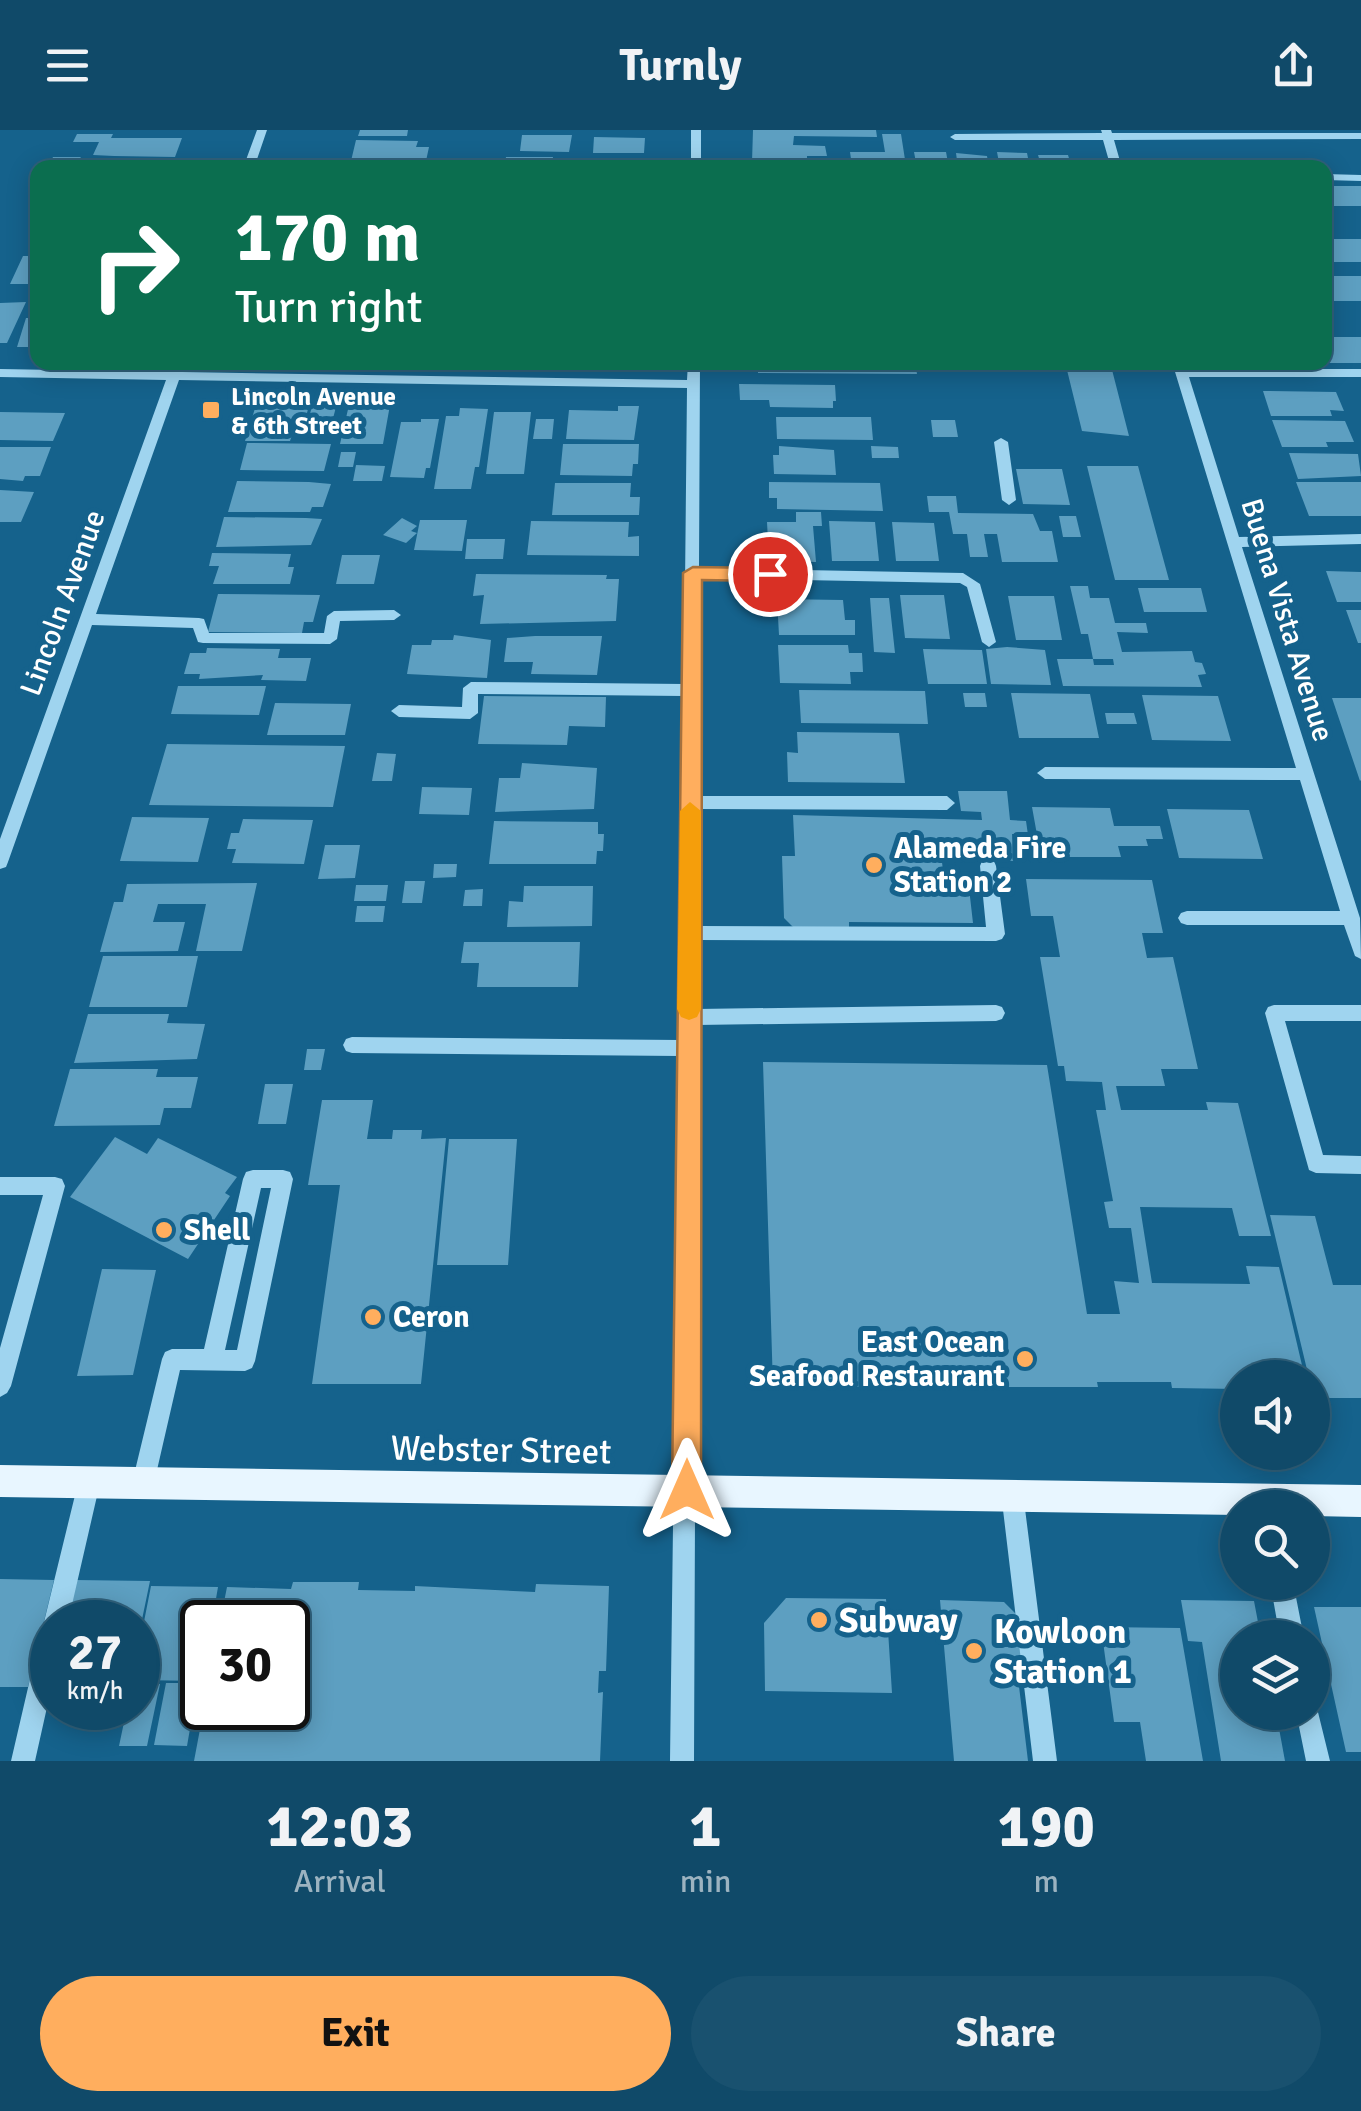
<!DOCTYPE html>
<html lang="en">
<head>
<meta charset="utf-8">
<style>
	:root { --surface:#104a69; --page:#19516f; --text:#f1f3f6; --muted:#9cb3c0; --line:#30627d; --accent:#ffae5e }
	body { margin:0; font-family:Signika,sans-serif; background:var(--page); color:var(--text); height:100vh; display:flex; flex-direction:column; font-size:38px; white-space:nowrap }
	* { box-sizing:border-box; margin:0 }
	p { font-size:32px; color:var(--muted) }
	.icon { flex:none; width:55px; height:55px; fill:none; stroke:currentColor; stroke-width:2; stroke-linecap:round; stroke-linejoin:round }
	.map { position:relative; height:1631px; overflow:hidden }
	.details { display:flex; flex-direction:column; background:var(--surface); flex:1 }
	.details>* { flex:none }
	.guide { position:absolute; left:30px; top:30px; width:1302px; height:210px; border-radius:20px; box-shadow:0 5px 25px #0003,0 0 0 2px var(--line); background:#0b6e4f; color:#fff; overflow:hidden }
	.buttons { position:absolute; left:1220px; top:1230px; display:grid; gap:20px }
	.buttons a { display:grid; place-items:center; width:110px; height:110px; border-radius:50%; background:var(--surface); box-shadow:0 5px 25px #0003,0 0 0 2px var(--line); font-size:50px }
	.speed { position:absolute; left:30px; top:1470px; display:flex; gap:20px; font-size:50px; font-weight:700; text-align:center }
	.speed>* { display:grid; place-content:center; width:130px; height:130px; border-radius:50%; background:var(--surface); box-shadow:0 5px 25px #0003,0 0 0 2px var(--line); line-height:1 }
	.speed small { font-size:25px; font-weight:400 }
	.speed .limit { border:5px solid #111; border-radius:15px; background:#fff; color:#111 }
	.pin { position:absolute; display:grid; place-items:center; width:85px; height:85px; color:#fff; margin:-42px; border:5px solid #fff; border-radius:50%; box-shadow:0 2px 10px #0007 }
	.me { position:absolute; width:110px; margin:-55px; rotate:0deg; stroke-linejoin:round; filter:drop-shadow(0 0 8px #0008) }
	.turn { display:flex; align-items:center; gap:35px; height:210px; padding:0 40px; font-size:45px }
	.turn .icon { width:130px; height:130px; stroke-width:2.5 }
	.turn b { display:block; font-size:70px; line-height:85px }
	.eta { display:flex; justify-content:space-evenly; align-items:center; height:170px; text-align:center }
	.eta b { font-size:60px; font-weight:700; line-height:70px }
	.primary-button { display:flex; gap:20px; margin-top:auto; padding:20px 40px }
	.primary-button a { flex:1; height:115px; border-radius:60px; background:var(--accent); color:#111; font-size:40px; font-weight:700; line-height:115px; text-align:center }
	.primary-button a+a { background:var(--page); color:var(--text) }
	header { display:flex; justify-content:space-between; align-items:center; height:130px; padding:0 40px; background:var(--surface); font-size:45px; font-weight:700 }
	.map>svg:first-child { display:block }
</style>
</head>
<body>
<header><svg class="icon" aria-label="menu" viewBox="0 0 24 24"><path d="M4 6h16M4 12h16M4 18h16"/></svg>Turnly<svg class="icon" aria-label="share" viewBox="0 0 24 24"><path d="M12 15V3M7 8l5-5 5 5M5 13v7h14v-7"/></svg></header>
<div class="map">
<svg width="1361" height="1631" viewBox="0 0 1361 1631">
	<rect width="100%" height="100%" fill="#15628c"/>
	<path fill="#5d9fc1" d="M360,0h48l-1,6h-49z
		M753,0h123l1,7 -83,-1 -1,9 32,1 2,10h-20v7l-55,-1z
		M77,4h36l-2,4h71l-7,19 -61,-1 -21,-1 6,-13h-26z
		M882,4h19l5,32h-54l-2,-14h35z
		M522,5h50l-3,17 -49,-1z
		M594,7l51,1 -1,15h-51z
		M356,10l62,1 -2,6h13l-3,14h-75z
		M914,22h32l3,16h-32z
		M997,22l30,1 3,15h-30z
		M956,23l31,3 2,12h-31z
		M1038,25h30l4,13h-30z
		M53,27h28l-9,11h-24z
		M506,27h47l-2,11h-47z
		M114,29h59l-3,9h-60z
		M1325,56h36v20h-36z
		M1325,109h36v23h-36z
		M23,126h15v28h-28z
		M1325,146h36v25h-36z
		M26,172l-19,41h-7v-40z
		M26,188h12v29h-21z
		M1325,207h36v26h-36z
		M758,232h157l2,12 -159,-1z
		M1005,232h105l19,74 -47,-5 -15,-61 -61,-1z
		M739,254l96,1 1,16h-3v7l-63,-1 -1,-7h-29z
		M1263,261l73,1 8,19 -14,-1 2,6h-61z
		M256,275l52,4 -5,20h-9l-4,12h-45z
		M349,275h41l-7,39h-43z
		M312,276l24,1 -5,19h-24z
		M618,276h21l-5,34 -68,-1 3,-29 49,1z
		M460,278l28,1 -9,58h-4l-4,22h-37l12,-73h13z
		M0,282l65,1 -12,28 -53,-1z
		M494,282h37l-7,62h-38z
		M776,287h95l2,23 -96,-1z
		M421,289h18l-9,49h-4l-2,10 -34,-1 11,-55h20z
		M536,289h18l-2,20h-19z
		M931,290h24l3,17h-25z
		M1272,290l73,1 9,21h-28l2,5h-46z
		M247,313l84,1 -7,27 -84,-1z
		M563,314h76l-1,20h-5l-1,12 -72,-1z
		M779,316l55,4 2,25 -62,-1 -1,-19h6z
		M871,316l27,1 1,11h-27z
		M0,317h51l-11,29h-15l-2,5 -23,-2z
		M341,322h15l-3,15h-15z
		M1289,323l69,1 3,22 -63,3z
		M356,335l29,1 -3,15h-29z
		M1087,336h51l31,114h-54z
		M1016,339h46l8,36 -47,-1z
		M237,351l72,1 22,2 -8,23h-11l-2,5h-82z
		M769,352l111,1 3,28 -106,-2v-11h-8z
		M1296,352h65v34h-52z
		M555,353h76l-1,14h10l-1,18h-87z
		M0,360l34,2 -13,30h-21z
		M927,366h29l2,17 75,1 7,17h12l6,31h-56l-5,-28h-13l4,23h-18l-3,-23h-14l-4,-22h-20z
		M796,382h25l1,14h-9l3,36 -47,-1 -2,-39h29z
		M1059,386h17l5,21h-18z
		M224,387l82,1 16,1 -11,26 -95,2z
		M402,388l15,8 -6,5 6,2 -11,10 -23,-8z
		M420,390h47l-5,31 -48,-1z
		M531,391l98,1 -1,15 11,-1v20l-112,-1z
		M829,391l46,1 4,39h-47z
		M892,392l42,1 5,38h-43z
		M467,409h38l-2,20h-38z
		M212,423l79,1 -3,13h6l-4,17h-77l6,-18h-10z
		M342,425h38l-6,29h-38z
		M1326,441l35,1v30h-24z
		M476,444l131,1 -1,4h13l-3,42 -136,3 4,-29 -11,1z
		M1070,456h18l2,12h19l6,25h31l2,10 -31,-1 5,20 70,-1 3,11 7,1 4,11 -8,1 4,12 -139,-1 -6,-27h36l1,6h20l-1,-6h-20l-5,-25h-7z
		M1138,458h63l6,24h-63z
		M218,464l102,1 -7,27h-9l-2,11 -94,-1z
		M900,465h44l6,44 -45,-1z
		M1008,466h46l8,44h-46z
		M870,468h19l6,55 -21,-1z
		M777,469l66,1 2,20h10v15h-76z
		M1346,480h15v33h-3z
		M454,505l37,5 -4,38 -80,-4 5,-29h19l1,-5h21z
		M535,506h67l-5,39 -66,-1 2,-12h-29l3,-24z
		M778,515h70l1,8h13l1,19h-13l1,12 -71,-1z
		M1007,517l38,3 6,35 -60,-1 -5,-35z
		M207,518l73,1 -2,9h33l-5,23 -45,-1 2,-5 -64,4 1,-5h-16l6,-21h16z
		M923,519l59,1 5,34h-59z
		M178,556h88l-7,29 -88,-1z
		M799,560l126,1 3,33 -127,-1z
		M963,563h22l2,14h-22z
		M1011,563l79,1 9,44h-80z
		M1142,565l76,1 13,45 -79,-1z
		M484,566l122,1 -1,30 -36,-1 -2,19 -89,-1z
		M1332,568h29v82l-1,1z
		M275,573l76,1 -6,31h-78z
		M1105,583h29l3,11h-30z
		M797,602l102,1 6,50 -117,-1 -1,-30 11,1z
		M167,614l178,2 -12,61 -184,-2z
		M377,623l19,1 -4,27h-20z
		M522,633l75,5 -3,41 -99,3 4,-34h21z
		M422,657l50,1 -3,27 -50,-1z
		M958,661h49l3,29 16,1 2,14 -16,-1 4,27 -29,-1 -2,-18 -63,-1 2,21h18l1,9h7l2,16 17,1 4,35 -124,-1v7l-55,-1 -10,-10 -2,-62h13l-2,-41 189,5 -1,-8 -20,-1z
		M1032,677l78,1 4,18h46l3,13h-17l2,7h-30l3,11h-80z
		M1167,679l82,1 14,49 -84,-1z
		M132,687l77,1 -11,44 -78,-1z
		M243,689l70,1 -9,44 -72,-1 4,-14h-9l4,-16h8z
		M494,691l104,1v12h6l-1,17h-6l-1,13h-107z
		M325,715h35l-5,33 -37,1z
		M434,734h23l-1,13 -23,1z
		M1026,749l126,1 11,53h-21l5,25 26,-1 25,112h-37l4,17h-49l5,24h87l-2,-8 32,1 33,133h-32l-7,-28 -92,-1 12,76 98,1 -4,-18 33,1 26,111h-67v11l-66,-1 -1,-6h-74l1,5h-325l-10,-325 284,3 40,249h33l-6,-33 25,2 -8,-55h-22l-5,-26 9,-1 -17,-91h10l-4,-28 -36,-1 -2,-15h-6l-18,-109h20l-7,-41h-22z
		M405,751h20l-3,22h-20z
		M257,753l-15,68h-46l10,-47h-48l-5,18h32l-7,29 -78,1 14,-50h9l4,-18z
		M356,755h32l-2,16h-32z
		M524,756h69l-1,40 -85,1 2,-26 14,1z
		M483,759l-1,17h-19l2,-16z
		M357,776h28l-2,16h-28z
		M464,812h116l-2,45h-101l2,-24h-18z
		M103,826h95l-11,51h-98z
		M88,884h81l-2,9 38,1 -8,35 -123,4z
		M307,919h18l-4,21h-17z
		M70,939h88l-2,8h42l-7,31h-27l-4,17 -106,1z
		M265,954h28l-7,40h-28z
		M322,970h51l-6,39h25l1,-9h29l-1,9 25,-1 -25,246h-109l28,-199h-32z
		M115,1007l32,17 11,-16 79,39 -12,16 5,3 -42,63 -118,-62z
		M449,1009h68l-9,126h-71z
		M1270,1085l45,1 18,69h28v113h-48l-1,-20h-3z
		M102,1139l54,1 -23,105 -56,1z
		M0,1449l54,1 -26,107h-28z
		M75,1450l75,1 -11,53 -1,-12h-73z
		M293,1452h66l-1,8 57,1v-5l120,6 1,-8 73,2 -3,85h-7l-1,22 5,-1 -3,69h-406l10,-53h84v-86h-68l7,-35 64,2z
		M151,1456l67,1 -6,35h-10l-1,59 -63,-1v-28z
		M786,1468l100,1 6,94 -127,-2 -1,-68z
		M940,1470l64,2 13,13 7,64 -6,-1 10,83h-74z
		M1181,1470l73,1 7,37h-23v74h38l9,49h-64l-19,-119 -14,-1z
		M1314,1477h47v145h-15z
		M1101,1497l79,1 23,133h-57l-6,-39h-26z
		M166,1553h32l-11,63 -33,-1z
		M138,1554h22l-13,62h-28l8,-38h11z"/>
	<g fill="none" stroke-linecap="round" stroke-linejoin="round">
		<path fill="#9fd4ef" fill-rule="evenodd" d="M257,0h10l-13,38h-11z
			M691,0h10v38h-10z
			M1101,0h10l1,3h249v6l-247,1 8,28h-11l-8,-28h-148l-5,-3 5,-3 147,-1z
			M1325,44l36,1v6l-36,-1z
			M173,232h12l-3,10 505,8 1,-18h12l-1,206 264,5 17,11 16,58 -7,5 -7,-5 -15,-55 -7,-4 -261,-5 -1,218h249l8,7 -8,7 -249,-1v117l288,1 -6,-61 2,-5h12l2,5 9,68 -3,5 -6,2 -298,-1 -1,69 299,-4 6,2 3,6 -3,6 -6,2 -299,4 -3,736h-24l9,-705 -327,-3 -6,-2 -3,-6 3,-6 6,-2 327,3 4,-344 -205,-2v19l-8,6 -71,-2 -8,-6 8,-6 63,2 1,-19 8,-6 213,2 3,-296 -508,-8 -83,234 103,4 5,1 5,14h115l3,-17 7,-5 60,-1 7,5 -7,5 -54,1 -3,18 -7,5 -127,-1 -5,-1 -5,-14 -101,-3 -84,237 -2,5 -6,2v-30l166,-459 -166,-3v-8l169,3z
			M1172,232h12l3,7h174v8h-172l50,160 122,-3v10l-119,3 118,371 1,41 -6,-3 -11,-31h-157l-6,-2 -3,-5 3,-5 6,-2h153l-40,-131 -255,-1 -8,-6 8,-6 251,1z
			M1001,308l7,4 8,58 -7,5 -7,-5 -8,-58z
			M1274,875h87v16h-76l38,134 38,1v18l-45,-1 -7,-3 -44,-157 3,-6z
			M253,1040h30l7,2 3,7 -38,182 -3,7 -7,3 -65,-1 -26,113 -3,8 -8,3 -8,-3 -3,-8 30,-124 3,-7 7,-3h32l39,-170 3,-7zM261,1058h10l-34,162h-12z
			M0,1047h55l7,2 3,7 -54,200 -4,7 -7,4v-49l43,-153h-43z
			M89,1342l8,3 3,8 -32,139h-16v63l-17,76h-24l29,-125 6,-9 -2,-5 34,-139 3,-8z
			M1012,1352l8,3 3,8 34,268h-24l-32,-268 3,-8z
			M1270,1452h23l11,56h-24z
			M1312,1572l4,2 14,57h-24l-10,-49h16z"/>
		<path fill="#e8f6ff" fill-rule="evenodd" d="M0,1335l1361,20v32l-49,-1v-8h-74v7l-1238,-18z"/>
	</g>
	<path fill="#ffae5e" stroke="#a6713d" stroke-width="2.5" d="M693,437l77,1 9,6 -9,7 -68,-1 -1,910 -4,10 -10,4 -10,-4 -5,-10 11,-917z"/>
	<path fill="#f59e0b" d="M690,672l11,9v198l-4,8 -8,3 -8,-3 -4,-8 3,-198z"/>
	<g fill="#ffae5e" stroke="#15628c" stroke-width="4">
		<rect x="201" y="270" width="20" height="20" rx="5"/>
		<circle cx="874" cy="735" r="10"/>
		<circle cx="164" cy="1100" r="10"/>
		<circle cx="373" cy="1187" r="10"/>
		<circle cx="1025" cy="1229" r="10"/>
		<circle cx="819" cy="1490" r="10"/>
		<circle cx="974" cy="1521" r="10"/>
	</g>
	<g text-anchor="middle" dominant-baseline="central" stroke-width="10" stroke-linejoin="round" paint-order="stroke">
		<g font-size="25" font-weight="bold" fill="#fff" stroke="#15628c" text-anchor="start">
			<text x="231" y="266">Lincoln Avenue<tspan x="231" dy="29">&amp; 6th Street</tspan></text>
		</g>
		<g font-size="30" fill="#fff" stroke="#15628c">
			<text transform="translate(63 473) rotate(-70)">Lincoln Avenue</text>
			<text transform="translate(1287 490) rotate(73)">Buena Vista Avenue</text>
		</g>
		<g font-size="30" font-weight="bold" fill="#fff" stroke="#15628c" text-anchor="start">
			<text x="894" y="718">Alameda Fire<tspan x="894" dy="34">Station 2</tspan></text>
			<text x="184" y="1100">Shell</text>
			<text x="393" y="1187">Ceron</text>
			<text x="1005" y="1212" text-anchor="end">East Ocean<tspan x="1005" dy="34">Seafood Restaurant</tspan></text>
		</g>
		<g font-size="35" fill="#fff" stroke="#15628c">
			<text transform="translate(501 1320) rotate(1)">Webster Street</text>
		</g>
		<g font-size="35" font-weight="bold" fill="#fff" stroke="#15628c" text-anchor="start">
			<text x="839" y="1490">Subway</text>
			<text x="994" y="1501">Kowloon<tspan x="994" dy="40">Station 1</tspan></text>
		</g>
	</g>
</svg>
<div class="buttons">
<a><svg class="icon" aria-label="sound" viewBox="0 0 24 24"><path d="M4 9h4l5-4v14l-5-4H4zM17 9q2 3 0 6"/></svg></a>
<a><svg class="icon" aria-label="search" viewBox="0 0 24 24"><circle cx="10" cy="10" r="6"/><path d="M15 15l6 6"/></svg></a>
<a><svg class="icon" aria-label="layers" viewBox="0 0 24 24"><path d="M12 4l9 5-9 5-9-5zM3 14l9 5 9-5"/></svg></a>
</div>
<div class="speed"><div>27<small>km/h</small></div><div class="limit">30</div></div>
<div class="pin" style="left:770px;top:444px;background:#d93025"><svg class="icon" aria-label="arrive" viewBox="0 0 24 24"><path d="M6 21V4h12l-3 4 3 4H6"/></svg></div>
<svg class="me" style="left:687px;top:1360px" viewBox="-20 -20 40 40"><path d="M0-17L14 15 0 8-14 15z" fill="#ffae5e" stroke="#fff" stroke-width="4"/></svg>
<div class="guide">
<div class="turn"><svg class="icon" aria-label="right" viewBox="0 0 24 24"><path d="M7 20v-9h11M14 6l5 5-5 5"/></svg><div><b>170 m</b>Turn right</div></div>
</div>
</div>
<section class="details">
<div class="eta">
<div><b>12:03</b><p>Arrival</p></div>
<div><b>1</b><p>min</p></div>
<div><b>190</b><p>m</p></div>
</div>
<div class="primary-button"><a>Exit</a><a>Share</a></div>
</section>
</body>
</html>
